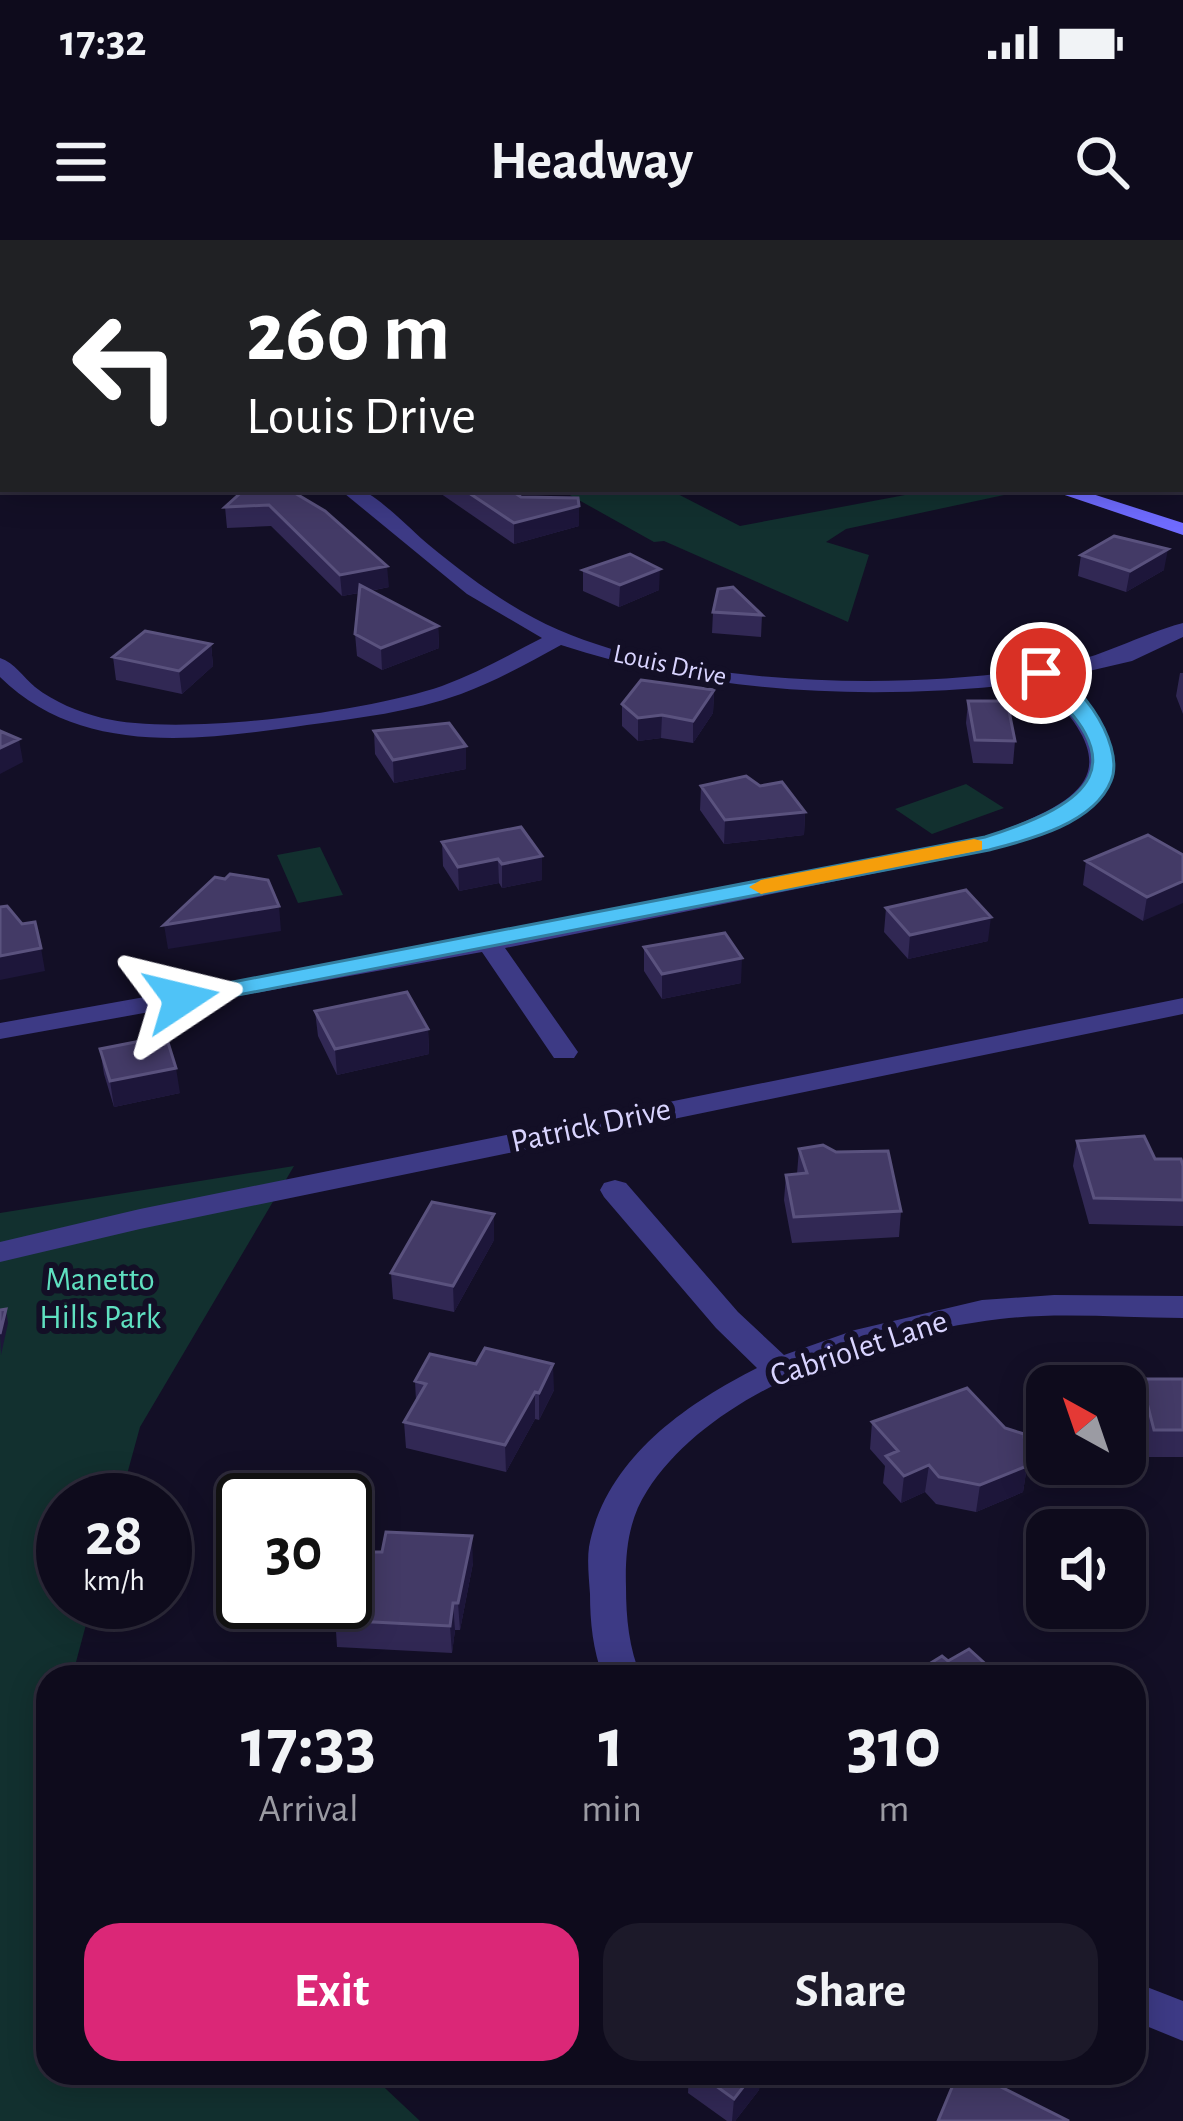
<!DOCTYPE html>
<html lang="en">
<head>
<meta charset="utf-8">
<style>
	:root { --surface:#0e0b1c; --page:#1c1929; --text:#f1f3f6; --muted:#9b9ba3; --line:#2e2b3b; --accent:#db2777 }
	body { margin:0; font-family:"Alegreya Sans",sans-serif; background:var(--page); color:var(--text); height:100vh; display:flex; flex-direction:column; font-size:45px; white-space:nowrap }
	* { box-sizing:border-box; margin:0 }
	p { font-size:39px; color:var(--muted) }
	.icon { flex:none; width:66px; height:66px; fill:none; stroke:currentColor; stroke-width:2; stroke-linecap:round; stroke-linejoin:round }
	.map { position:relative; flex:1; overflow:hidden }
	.panel { position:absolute; left:36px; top:1425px; width:1110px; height:420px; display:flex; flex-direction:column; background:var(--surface); border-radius:36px; box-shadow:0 6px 30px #0003,0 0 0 3px var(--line) }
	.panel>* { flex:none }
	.banner { position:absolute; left:0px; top:0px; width:1185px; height:252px; box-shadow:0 6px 30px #0003,0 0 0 3px var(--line); background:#202124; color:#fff; overflow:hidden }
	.needle { width:78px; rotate:320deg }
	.buttons { position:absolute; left:1026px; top:1125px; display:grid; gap:24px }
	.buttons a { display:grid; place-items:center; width:120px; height:120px; border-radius:24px; background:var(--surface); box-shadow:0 6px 30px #0003,0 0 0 3px var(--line); font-size:60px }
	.speed { position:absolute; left:36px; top:1233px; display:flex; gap:24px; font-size:60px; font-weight:700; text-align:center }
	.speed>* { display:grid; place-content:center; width:156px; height:156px; border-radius:50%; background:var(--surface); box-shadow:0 6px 30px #0003,0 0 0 3px var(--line); line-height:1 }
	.speed small { font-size:30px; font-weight:400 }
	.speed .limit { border:6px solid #111; border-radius:18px; background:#fff; color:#111 }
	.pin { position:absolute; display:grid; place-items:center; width:102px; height:102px; color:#fff; margin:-51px; border:6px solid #fff; border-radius:50%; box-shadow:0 3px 12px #0007 }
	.me { position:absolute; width:132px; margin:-66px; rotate:80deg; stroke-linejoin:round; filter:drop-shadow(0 0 9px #0008) }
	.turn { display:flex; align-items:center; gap:42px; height:252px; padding:0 48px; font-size:54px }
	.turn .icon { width:156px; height:156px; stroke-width:2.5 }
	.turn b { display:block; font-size:84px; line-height:102px }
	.eta { display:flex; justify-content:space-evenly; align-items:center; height:204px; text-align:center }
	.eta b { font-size:72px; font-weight:700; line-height:84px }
	.button { display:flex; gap:24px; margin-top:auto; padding:24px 48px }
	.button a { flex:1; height:138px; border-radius:36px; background:var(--accent); color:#fff; font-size:48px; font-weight:700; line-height:138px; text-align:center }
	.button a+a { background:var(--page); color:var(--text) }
	.status { display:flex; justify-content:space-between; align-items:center; height:84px; padding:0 60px; background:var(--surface); direction:ltr }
	.status svg { height:33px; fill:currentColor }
	header { display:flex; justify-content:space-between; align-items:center; height:156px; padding:0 48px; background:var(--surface); font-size:54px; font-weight:700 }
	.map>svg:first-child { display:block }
</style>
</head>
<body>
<div class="status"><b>17:32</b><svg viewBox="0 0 49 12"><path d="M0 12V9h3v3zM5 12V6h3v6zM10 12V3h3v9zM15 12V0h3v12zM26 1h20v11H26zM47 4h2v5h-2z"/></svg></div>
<header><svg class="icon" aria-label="menu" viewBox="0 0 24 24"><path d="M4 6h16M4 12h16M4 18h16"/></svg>Headway<svg class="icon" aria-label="search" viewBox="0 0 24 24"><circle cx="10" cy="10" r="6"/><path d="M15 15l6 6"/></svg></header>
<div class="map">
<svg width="1183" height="1881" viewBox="0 0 1183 1881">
	<rect width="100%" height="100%" fill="#130f26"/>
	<path fill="#12302f" d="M559,249h109l72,37 197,-37 90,1 -181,39 -20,13 43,13 -21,67 -184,-81 -10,1z
		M966,544l38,24 -72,26 -37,-25z
		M320,607l23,48 -45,8 -21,-48z
		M294,926l-154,261 -20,73h-57v102h29l-20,75h-24v89l-5,20 5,5v282h321l51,48h-420v-908z"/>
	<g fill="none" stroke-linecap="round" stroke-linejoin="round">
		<path fill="#3d3a85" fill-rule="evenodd" d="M216,0h24l-26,3z
			M0,226h3v12h-3z
			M339,249c7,0 13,-1 19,0 18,4 55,43 71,56 33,27 67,53 105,73 133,71 374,74 520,48 47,-8 84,-31 129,-43v14l-51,24 -73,17c101,94 41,145 -69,172l-485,98 73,104 -4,6h-20l-72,-106 -482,87v-16l489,-88 495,-98c101,-36 149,-65 54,-155 -160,19 -322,14 -477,-37 -33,18 -65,36 -100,49 -50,18 -102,24 -154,31 -104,15 -225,33 -307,-48v-19c15,5 23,19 35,29 19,15 44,25 67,31 78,19 264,-6 340,-32 35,-13 67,-31 100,-48l-75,-44z
			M1183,758v16l-1043,215 -140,33v-20l140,-33z
			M615,940l11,3 112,129 46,43 71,-25 127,-30 72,-5 129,1v22c-61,0 -123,-6 -183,1 -118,14 -286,67 -353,172 -19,29 -22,63 -21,96 0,31 3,61 15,90h-38c-10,-27 -13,-55 -13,-83 -1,-15 -3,-33 -1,-47 16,-87 95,-142 168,-179l-41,-40 -112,-131 -4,-7 4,-7z
			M1134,1742l49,19v40l-49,-20z"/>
		<path fill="#6f6bff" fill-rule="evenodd" d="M266,0h24l2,3h-24z
			M1047,249h30l106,34v12z"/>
	</g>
	<path fill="#312854" d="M42,0h162l7,3h-168z
		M237,249h51l101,98 -19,4 68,35 1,22 -57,22 -25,-14 -2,-22 4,-41 -17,3 -71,-70 -44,2 -2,-21 16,-14z
		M434,249h75l12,8 58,29 -65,18z
		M1081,315l83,15 -38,22 -48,-16z
		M583,330l76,20 -40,17 -36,-16z
		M713,372l49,3 -1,22 -49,-4z
		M211,404l2,22 -31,28 -66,-14 -3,-23z
		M1180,433h3v41l-7,-18z
		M714,450l-1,23 -20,30 -32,-5 -23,3 -16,-15v-22z
		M968,461l47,40 -2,23 -40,-1 -7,-40z
		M374,491l92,15v23l-72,14 -19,-29z
		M701,546l104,26 -1,23 -80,9 -24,-34z
		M442,602l100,14v24l-40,8 -3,-5 -40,8 -16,-25z
		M1183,615l-40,66 -60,-36 3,-24z
		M886,668l102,33 -80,18 -24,-27z
		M644,707l97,36 -79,16 -18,-28z
		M315,771l113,18 1,25 -92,21 -19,-39z
		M100,809l80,44 -66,14 -10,-33z
		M1077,901l106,25v60l-94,-2 -16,-58z
		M799,909l102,62 -2,26 -107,6 -8,-43 2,-25 11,-1z
		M494,1000l-40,72 -61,-13 -2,-26z
		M1141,1139h42v78h-34l-13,-51z
		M415,1141l139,9 -15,30 -4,-1 -29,53 -100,-24 -2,-26 12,-21z
		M872,1182l155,44 -4,26 -47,20 -40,-8 -11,-12 -24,11 -18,-20 2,-17 -15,-17z
		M473,1323l-13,67h-5l-3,23 -115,-6 -2,-31 -6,-5v-9h16z
		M689,1833h72l-2,17 -24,31h-8l-39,-28z"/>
	<path fill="#1d163a" d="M3,83v20l-3,1v-20z
		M579,266v20l-65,18v-21z
		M1168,309l-4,21 -38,22 4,-21z
		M387,326l2,21 -47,9 -2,-21z
		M660,329l-1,21 -40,17 1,-22z
		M438,386l1,22 -57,22 -1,-22z
		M211,404l2,22 -31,28 -3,-23z
		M714,450l-1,23 -20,30v-22z
		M662,475l-1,23 -23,3v-23z
		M19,499l4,23 -23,12v-26z
		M466,506v23l-72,14 -1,-23z
		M805,572l-1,23 -80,9 1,-24z
		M542,616v24l-40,8v-24z
		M498,619l1,24 -40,8 -1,-24z
		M1183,641v22l-40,18 4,-24z
		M279,666l2,25 -113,18 -4,-24z
		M991,677l-3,24 -80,18 2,-24z
		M41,708l4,23 -45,9v-24z
		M742,718l-1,25 -79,16v-25z
		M428,789l1,25 -92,21 -2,-26z
		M176,828l4,25 -66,14 -4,-26z
		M494,974v26l-40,72 -1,-26z
		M6,1069l2,14 -7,32 -1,-21z
		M553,1124l1,26 -15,30v-27z
		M535,1152v27l-29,53 -1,-27z
		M929,1225l-4,27 -24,11 3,-27z
		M1027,1226l-4,26 -47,20 4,-27z
		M472,1296l1,27 -13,67 -2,-27z
		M453,1363l2,27 -3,23 -2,-27z
		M749,1833h12l-2,17 -24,31h-3l2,-22z"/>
	<path fill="#433a66" stroke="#5a527e" stroke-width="3" d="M57,0h147l7,3h-148z
		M0,46l3,15v22l-3,1z
		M245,249h43l37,22 62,55 -47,9 -71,-70 -44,2z
		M463,249h46l12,8 57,1 1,8 -65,17z
		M1114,296l54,13 -38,22 -49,-16z
		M630,314l30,15 -40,16 -37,-15z
		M360,345l78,41 -57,22 -26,-14z
		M733,347l29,28 -49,-3 5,-23z
		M145,391l66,13 -32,27 -66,-14z
		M641,440l73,10 -21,31 -31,-6 -24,3 -16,-14z
		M968,461h39l8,40 -40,-1z
		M449,483l17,23 -73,14 -19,-29z
		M0,491l19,8 -19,9z
		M746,536l14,10 22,-4 23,30 -80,8 -24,-34z
		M521,587l21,29 -40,8 -4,-5 -40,8 -16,-25z
		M1148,595l35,20v26l-36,16 -61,-36z
		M230,634l38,6 11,26 -115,19 51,-48 10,2z
		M966,650l25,27 -81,18 -24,-27z
		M7,666l15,18 13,-2 6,26 -41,8v-49z
		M725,693l17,25 -80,16 -18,-27z
		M407,752l21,37 -93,20 -20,-38z
		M166,796l10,32 -66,13 -10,-32z
		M1144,896l11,23h26l2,7v34l-89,-2 -17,-57z
		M823,905l13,7 52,-1 13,60 -107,6 -8,-42 21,-2 -8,-24z
		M432,962l62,12 -41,72 -62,-13z
		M6,1069l-6,25v-24z
		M485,1108l68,16 -14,29 -4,-1 -30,53 -101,-23 22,-38 -11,-3 15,-27 46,10z
		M1141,1139h42v51h-29z
		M967,1148l38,40 19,6 3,32 -47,19 -41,-8 -10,-12 -25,11 -18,-20 12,-5 -26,-29z
		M386,1292l86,4 -14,67h-5l-3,23 -115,-6 3,-18h7l1,-38 21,-12h15z
		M969,1409l21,19 6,-4 14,13h-102l34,-21 6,5z
		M698,1833h56l-20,26z
		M958,1833h15l96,48h-131z"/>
	<path fill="#4fc3f7" stroke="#337fa1" stroke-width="3" d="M1034,429c38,-5 93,75 77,112 -17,43 -83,59 -122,69l-808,156 -12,-7 12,-7 804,-155c108,-34 153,-73 49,-160z"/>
	<path fill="#f59e0b" d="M974,599l8,2v9l-221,44 -12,-7 12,-7z"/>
	<g text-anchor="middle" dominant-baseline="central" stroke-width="12" stroke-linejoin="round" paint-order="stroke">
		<g font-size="27" fill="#d9d4ff" stroke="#130f26">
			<text transform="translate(670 425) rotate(12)">Louis Drive</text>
		</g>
		<g font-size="33" fill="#d9d4ff" stroke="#130f26">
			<text transform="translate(591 886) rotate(-12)">Patrick Drive</text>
			<text transform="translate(859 1109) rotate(-18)">Cabriolet Lane</text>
		</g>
		<g font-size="33" fill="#5fe0c0" stroke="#130f26">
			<text x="100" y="1040">Manetto<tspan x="100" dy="38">Hills Park</tspan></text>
		</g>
	</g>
</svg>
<div class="buttons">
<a><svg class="needle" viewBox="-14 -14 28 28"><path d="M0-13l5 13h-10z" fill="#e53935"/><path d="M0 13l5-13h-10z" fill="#9b9ba3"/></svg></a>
<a><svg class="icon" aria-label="sound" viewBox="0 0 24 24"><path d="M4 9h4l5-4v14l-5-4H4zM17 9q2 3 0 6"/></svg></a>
</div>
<div class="speed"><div>28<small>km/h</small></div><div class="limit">30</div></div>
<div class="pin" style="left:1041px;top:433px;background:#d93025"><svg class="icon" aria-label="arrive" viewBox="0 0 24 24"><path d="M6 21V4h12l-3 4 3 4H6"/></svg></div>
<svg class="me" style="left:181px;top:759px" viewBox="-20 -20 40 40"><path d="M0-17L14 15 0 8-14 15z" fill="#4fc3f7" stroke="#fff" stroke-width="4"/></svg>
<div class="banner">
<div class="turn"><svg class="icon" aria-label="left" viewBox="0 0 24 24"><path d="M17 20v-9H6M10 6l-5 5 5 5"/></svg><div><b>260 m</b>Louis Drive</div></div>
</div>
<section class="panel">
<div class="eta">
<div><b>17:33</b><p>Arrival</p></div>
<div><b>1</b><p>min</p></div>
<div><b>310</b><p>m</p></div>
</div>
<div class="button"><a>Exit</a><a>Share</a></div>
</section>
</div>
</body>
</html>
